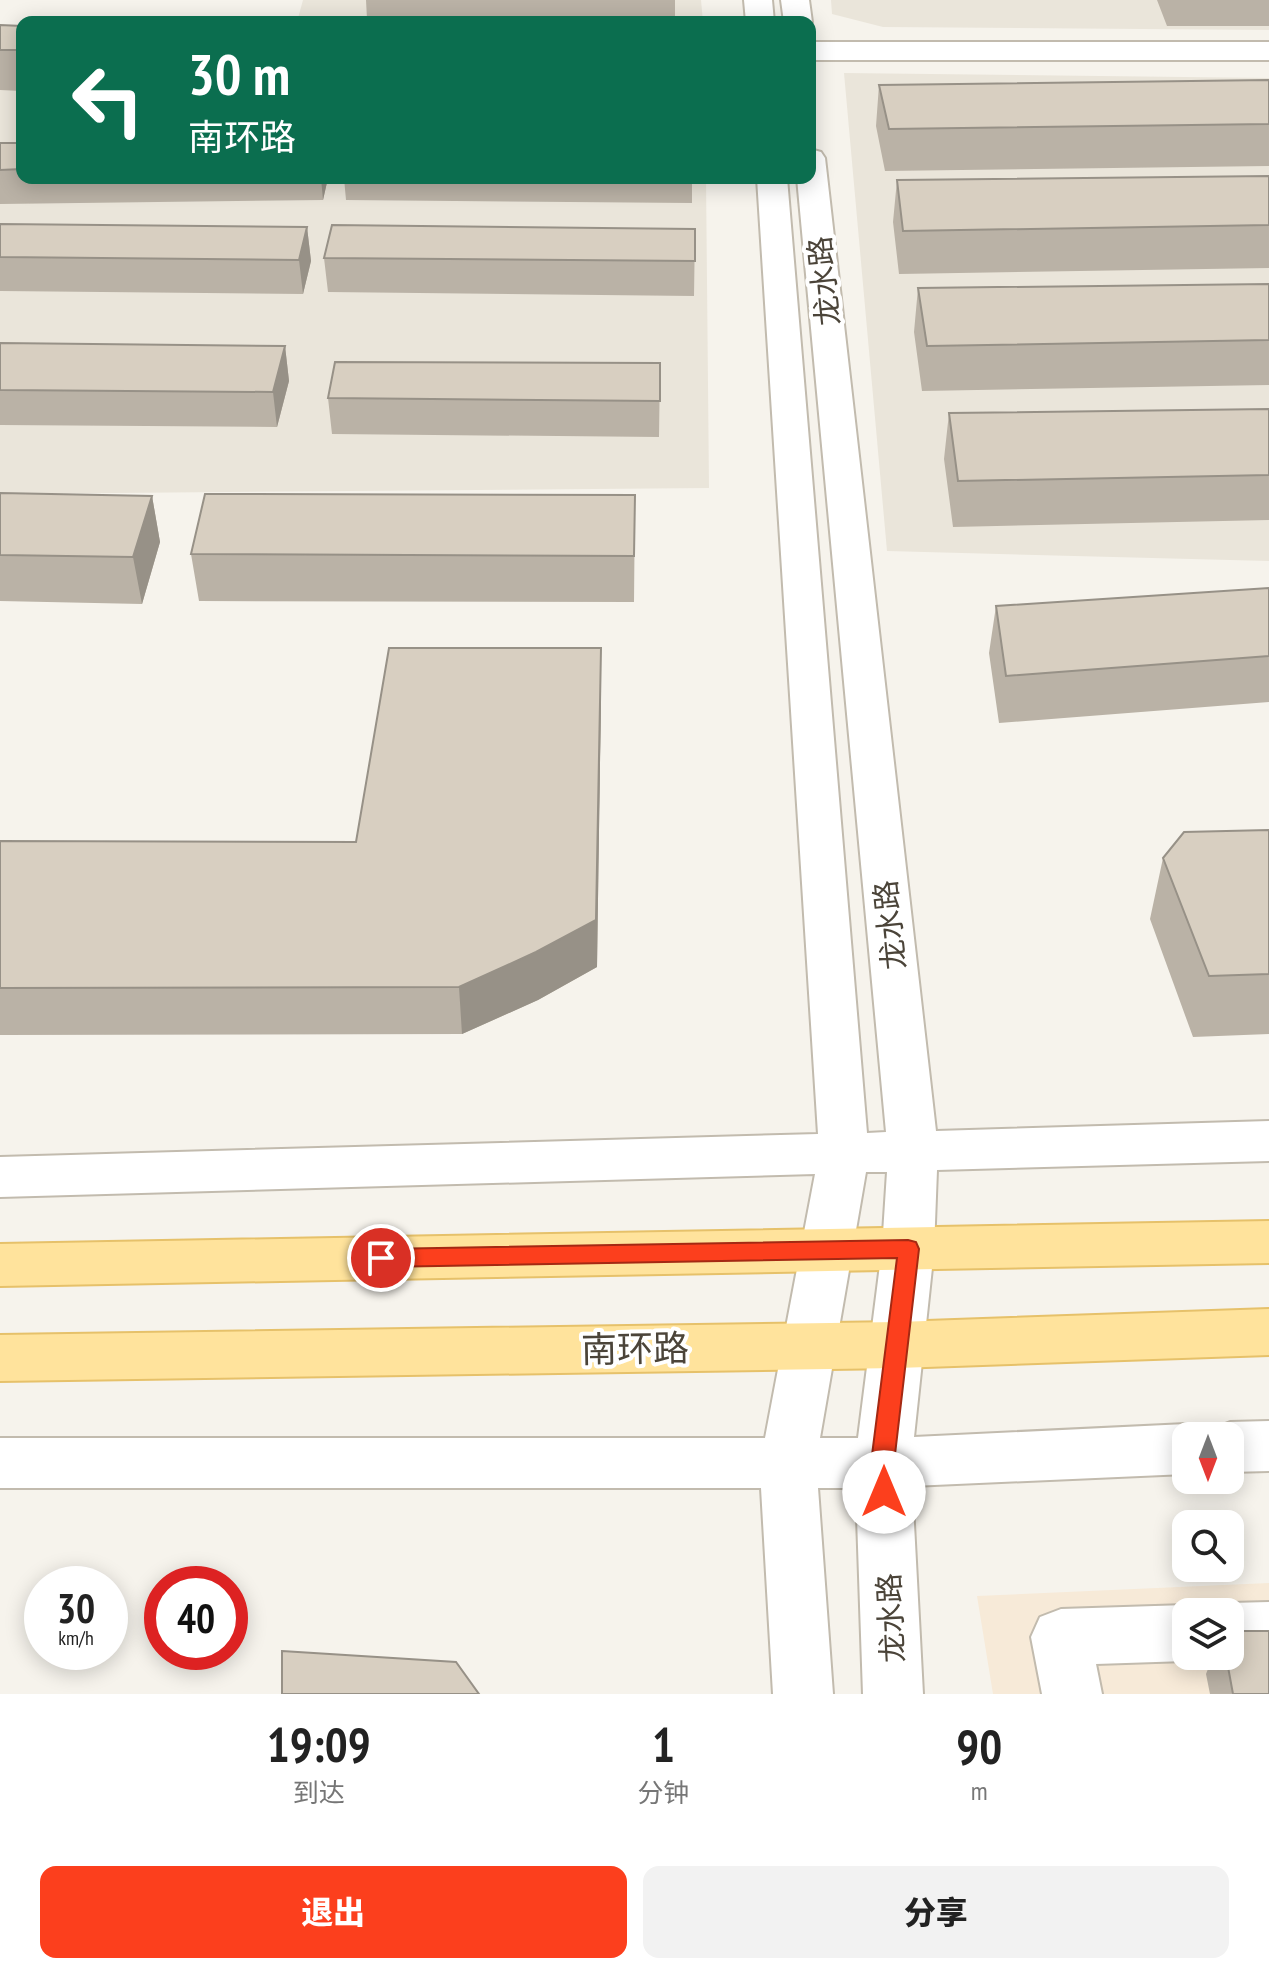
<!DOCTYPE html>
<html lang="zh">
<head>
<meta charset="utf-8">
<style>
	:root { --surface:#fff; --page:#f2f2f2; --text:#222; --muted:#767676; --accent:#fc3f1d }
	body { margin:0; font-family:"PT Sans Narrow","Noto Sans SC",sans-serif; background:var(--page); color:var(--text); height:100vh; display:flex; flex-direction:column; font-size:30px; white-space:nowrap }
	* { box-sizing:border-box; margin:0 }
	p { font-size:26px; color:var(--muted) }
	.icon { flex:none; width:44px; height:44px; fill:none; stroke:currentColor; stroke-width:2; stroke-linecap:round; stroke-linejoin:round }
	.map { position:relative; height:1694px; overflow:hidden }
	.details { display:flex; flex-direction:column; background:var(--surface); flex:1 }
	.details>* { flex:none }
	.banner { position:absolute; left:16px; top:16px; width:800px; height:168px; border-radius:16px; box-shadow:0 4px 20px #0003; background:#0b6e4f; color:#fff; overflow:hidden }
	.needle { width:52px; rotate:180deg }
	.controls { position:absolute; left:1172px; top:1422px; display:grid; gap:16px }
	.controls a { display:grid; place-items:center; width:72px; height:72px; border-radius:16px; background:var(--surface); box-shadow:0 4px 20px #0003; font-size:40px }
	.speed { position:absolute; left:24px; top:1566px; display:flex; gap:16px; font-size:40px; font-weight:700; text-align:center }
	.speed>* { display:grid; place-content:center; width:104px; height:104px; border-radius:50%; background:var(--surface); box-shadow:0 4px 20px #0003; line-height:1 }
	.speed small { font-size:20px; font-weight:400 }
	.speed .limit { border:12px solid #d22; background:#fff; color:#111 }
	.pin { position:absolute; display:grid; place-items:center; width:68px; height:68px; color:#fff; margin:-34px; border:4px solid #fff; border-radius:50%; box-shadow:0 2px 8px #0007 }
	.me { position:absolute; width:88px; margin:-44px; rotate:0deg; stroke-linejoin:round; filter:drop-shadow(0 0 6px #0008) }
	.turn { display:flex; align-items:center; gap:28px; height:168px; padding:0 40px; font-size:36px }
	.turn .icon { width:104px; height:104px; stroke-width:2.5 }
	.turn b { display:block; font-size:56px; line-height:68px }
	.eta { display:flex; justify-content:space-evenly; align-items:center; height:136px; text-align:center }
	.eta b { font-size:48px; font-weight:800; line-height:56px }
	.action { display:flex; gap:16px; margin-top:auto; padding:16px 40px }
	.action a { flex:1; height:92px; border-radius:16px; background:var(--accent); color:#fff; font-size:32px; font-weight:800; line-height:92px; text-align:center }
	.action a+a { background:var(--page); color:var(--text) }
	.map>svg:first-child { display:block }
</style>
</head>
<body>
<div class="map">
<svg width="1269" height="1694" viewBox="0 0 1269 1694">
	<rect width="100%" height="100%" fill="#f6f3ec"/>
	<path fill="#eae5da" d="M303,0h398l2,22h-406z
		M831,0h438v30l-386,-3 -51,-13z
		M0,33h22v145h684l3,310 -709,6z
		M844,73l425,5v483l-382,-10z"/>
	<path fill="#f7ead8" fill-rule="evenodd" d="M1269,1583v111h-276l-16,-98zM1186,1612h44v44h-44z"/>
	<g fill="none" stroke-linecap="round" stroke-linejoin="round">
		<defs>
			<path id="minor" d="M744,0h28l2,22h-28z
				M781,0h28l3,22 -2,3v-3h-26z
				M810,42h459v18h-459z
				M810,149l11,3 4,6 111,973 333,-10v40l-332,9 -3,79 -20,188 272,-13 20,8 2,3 2,-5 20,-8 39,-1v50l-39,1v-36h-44v38l-274,12 11,208h-60l-7,-206h-38l15,206h-60l-12,-206h-761v-50h765l50,-264 -815,23v-40l818,-23 -61,-956h30l80,955 19,-1 -89,-954h13zM866,1172h21l-5,77 -24,189h-38z
				M1269,1602v56l-39,1 -7,-3h7v-44l-21,-1 21,-8z
				M1186,1605l18,7h-18v44h12l-12,5 -90,3 6,30h-60l-11,-57 9,-20 21,-8z"/>
			<path id="major" d="M1269,1221v42l-1269,23v-42z
				M1269,1309v46l-371,13 -898,13v-46l898,-13z"/>
		</defs>
		<use href="#minor" stroke="#c2bbae" stroke-width="4"/>
		<use href="#major" stroke="#e6c16a" stroke-width="4"/>
		<use href="#minor" fill="#fff" fill-rule="evenodd"/>
		<use href="#major" fill="#ffe39c" fill-rule="evenodd"/>
	</g>
	<path fill="#bab2a6" d="M366,0h309v22l-308,-3z
		M1157,0h112v26h-102z
		M0,25l22,1v65l-22,-1z
		M1269,80v86l-384,5 -9,-45 3,-41z
		M0,143h22v35h306l-5,22 -323,4z
		M1269,176v92l-370,6 -6,-52 4,-42z
		M344,178h348v25l-346,-3z
		M0,224l307,3 4,34 -8,33 -303,-3z
		M695,229l-1,67 -366,-4 -4,-34z
		M1269,284v101l-347,6 -8,-59 4,-44z
		M0,343l285,3 4,35 -12,46 -277,-2z
		M660,363l-1,74 -327,-3 -4,-36z
		M1269,409v111l-316,7 -9,-68 5,-46z
		M0,493l152,3 8,46 -18,62 -142,-3z
		M635,495l-1,107 -435,-1 -8,-47z
		M1269,588v114l-270,21 -10,-70 7,-47z
		M601,695l-4,272 -59,33 -76,34 -462,1v-194l356,1z
		M1269,830v204l-76,3 -43,-118 13,-61z
		M1213,1656h17l39,38h-59l-4,-20z"/>
	<path fill="#979187" d="M321,178h7l-5,22z
		M307,227l4,34 -8,33 -4,-34z
		M285,346l4,35 -12,46 -4,-35z
		M152,496l8,46 -18,62 -9,-47z
		M601,648v47l-4,272 -59,33 -76,34 -3,-47z"/>
	<path fill="#d8cfc1" stroke="#979187" stroke-width="2" d="M0,25l22,1v24h-22z
		M1269,80v44l-380,5 -10,-44z
		M0,143h22v26l-22,1z
		M1269,176v49l-366,6 -6,-51z
		M0,224l307,3 -8,33 -299,-3z
		M332,225l363,4v32l-371,-3z
		M1269,284v56l-342,6 -9,-58z
		M0,343l285,3 -12,46 -273,-2z
		M335,362l325,1v38l-332,-3z
		M1269,409v66l-311,6 -9,-68z
		M0,493l152,3 -19,61 -133,-2z
		M205,494l430,1 -1,61 -443,-2z
		M1269,588v68l-263,20 -10,-70z
		M389,648h212l-5,272 -60,32 -77,35 -459,1v-147l356,1z
		M1269,830v144l-60,2 -46,-118 21,-26z
		M1230,1631h39v63h-36l-7,-38h4z
		M282,1651l174,11 23,32h-197z"/>
	<path fill="#fc3f1d" stroke="#a42913" stroke-width="2" d="M908,1240l8,2 3,7 -25,214 2,29 -4,8 -8,3 -8,-3 -4,-8 -1,-29 26,-205 -516,9 -8,-3 -3,-6 3,-6 8,-3z"/>
	<g text-anchor="middle" dominant-baseline="central" stroke-width="8" stroke-linejoin="round" paint-order="stroke">
		<g font-size="30" fill="#4b4439" stroke="#fff">
			<text transform="translate(823 281) rotate(-96)">龙水路</text>
			<text transform="translate(889 925) rotate(-96)">龙水路</text>
			<text transform="translate(890 1618) rotate(-93)">龙水路</text>
		</g>
		<g font-size="36" fill="#4b4439" stroke="#fff">
			<text transform="translate(635 1348) rotate(-1)">南环路</text>
		</g>
	</g>
</svg>
<div class="controls">
<a><svg class="needle" viewBox="-14 -14 28 28"><path d="M0-13l5 13h-10z" fill="#e53935"/><path d="M0 13l5-13h-10z" fill="#767676"/></svg></a>
<a><svg class="icon" aria-label="search" viewBox="0 0 24 24"><circle cx="10" cy="10" r="6"/><path d="M15 15l6 6"/></svg></a>
<a><svg class="icon" aria-label="layers" viewBox="0 0 24 24"><path d="M12 4l9 5-9 5-9-5zM3 14l9 5 9-5"/></svg></a>
</div>
<div class="speed"><div>30<small>km/h</small></div><div class="limit">40</div></div>
<div class="pin" style="left:381px;top:1258px;background:#d93025"><svg class="icon" aria-label="arrive" viewBox="0 0 24 24"><path d="M6 21V4h12l-3 4 3 4H6"/></svg></div>
<svg class="me" style="left:884px;top:1492px" viewBox="-20 -20 40 40"><circle r="19" fill="#fff"/><path d="M0-13L10 11 0 6-10 11z" fill="#fc3f1d"/></svg>
<div class="banner">
<div class="turn"><svg class="icon" aria-label="left" viewBox="0 0 24 24"><path d="M17 20v-9H6M10 6l-5 5 5 5"/></svg><div><b>30 m</b>南环路</div></div>
</div>
</div>
<section class="details">
<div class="eta">
<div><b>19:09</b><p>到达</p></div>
<div><b>1</b><p>分钟</p></div>
<div><b>90</b><p>m</p></div>
</div>
<div class="action"><a>退出</a><a>分享</a></div>
</section>
</body>
</html>
